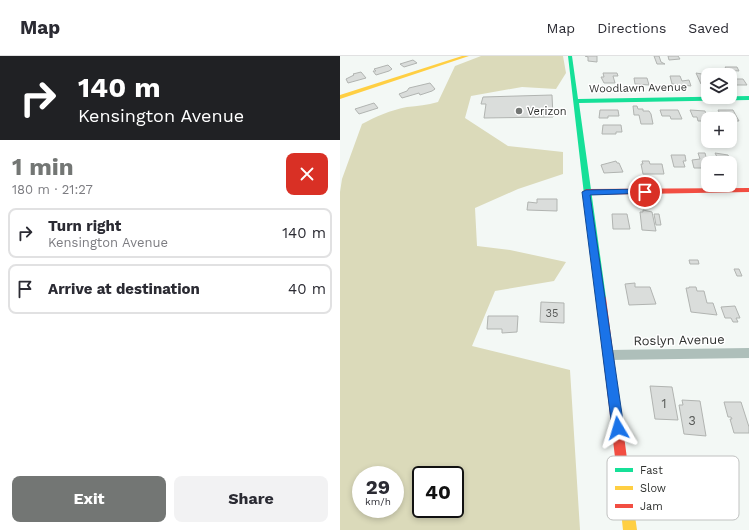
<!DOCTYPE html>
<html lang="en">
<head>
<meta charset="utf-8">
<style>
	:root { --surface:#fff; --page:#f2f2f3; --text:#2b2b33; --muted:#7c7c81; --line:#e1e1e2; --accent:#737674 }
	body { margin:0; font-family:"Work Sans",sans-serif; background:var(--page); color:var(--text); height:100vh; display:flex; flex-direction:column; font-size:15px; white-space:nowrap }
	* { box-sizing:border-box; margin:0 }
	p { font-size:13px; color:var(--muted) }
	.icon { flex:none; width:22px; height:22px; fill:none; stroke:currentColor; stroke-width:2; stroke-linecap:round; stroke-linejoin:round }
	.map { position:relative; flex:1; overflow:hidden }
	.drawer { display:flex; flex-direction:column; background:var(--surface); width:340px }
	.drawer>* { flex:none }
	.hud { background:#202124; color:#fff; overflow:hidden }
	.tools { position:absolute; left:361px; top:12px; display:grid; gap:8px }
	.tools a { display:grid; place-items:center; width:36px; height:36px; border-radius:8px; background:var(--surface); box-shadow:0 2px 6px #0003; font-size:20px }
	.speed { position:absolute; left:12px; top:410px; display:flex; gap:8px; font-size:20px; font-weight:700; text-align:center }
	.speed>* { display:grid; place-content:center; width:52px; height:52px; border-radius:50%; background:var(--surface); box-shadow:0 2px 6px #0003; line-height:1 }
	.speed small { font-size:10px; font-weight:400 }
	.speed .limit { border:2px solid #111; border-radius:6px; background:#fff; color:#111 }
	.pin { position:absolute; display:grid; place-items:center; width:34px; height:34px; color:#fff; margin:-17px; border:2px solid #fff; border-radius:50%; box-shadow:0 1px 4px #0007 }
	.me { position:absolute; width:44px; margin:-22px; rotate:353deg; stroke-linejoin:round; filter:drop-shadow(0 0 3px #0008) }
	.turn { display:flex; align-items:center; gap:14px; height:84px; padding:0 12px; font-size:18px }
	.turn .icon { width:52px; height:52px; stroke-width:2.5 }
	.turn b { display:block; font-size:28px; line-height:34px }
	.round { display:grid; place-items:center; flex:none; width:42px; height:42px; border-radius:8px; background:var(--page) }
	.summary { display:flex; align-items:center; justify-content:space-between; height:68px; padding:0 12px }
	h1 { font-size:24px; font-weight:700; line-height:30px; color:var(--accent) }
	.action { display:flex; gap:8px; margin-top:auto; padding:8px 12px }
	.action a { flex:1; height:46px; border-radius:8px; background:var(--accent); color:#fff; font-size:16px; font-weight:700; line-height:46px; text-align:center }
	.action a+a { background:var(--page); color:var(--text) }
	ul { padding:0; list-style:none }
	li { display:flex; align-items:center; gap:12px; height:50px; margin:0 8px 6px; padding:0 4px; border:2px solid var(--line); border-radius:8px }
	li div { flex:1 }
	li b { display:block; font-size:15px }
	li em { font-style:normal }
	header { display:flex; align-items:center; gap:24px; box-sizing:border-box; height:56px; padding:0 20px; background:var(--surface); border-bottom:1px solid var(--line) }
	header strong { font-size:19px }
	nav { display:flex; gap:22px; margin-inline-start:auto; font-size:14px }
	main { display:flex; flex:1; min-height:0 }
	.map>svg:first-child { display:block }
</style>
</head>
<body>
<header>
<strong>Map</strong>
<nav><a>Map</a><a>Directions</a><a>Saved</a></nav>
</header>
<main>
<section class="drawer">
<div class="hud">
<div class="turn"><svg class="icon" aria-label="right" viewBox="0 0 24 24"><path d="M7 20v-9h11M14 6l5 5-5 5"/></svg><div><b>140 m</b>Kensington Avenue</div></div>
</div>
<div class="summary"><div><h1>1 min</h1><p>180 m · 21:27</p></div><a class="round" style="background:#d93025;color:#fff"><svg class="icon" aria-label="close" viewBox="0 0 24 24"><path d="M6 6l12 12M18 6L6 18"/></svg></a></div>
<ul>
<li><svg class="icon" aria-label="right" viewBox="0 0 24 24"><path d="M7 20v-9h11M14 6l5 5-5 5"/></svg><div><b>Turn right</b><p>Kensington Avenue</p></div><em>140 m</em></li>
<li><svg class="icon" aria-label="arrive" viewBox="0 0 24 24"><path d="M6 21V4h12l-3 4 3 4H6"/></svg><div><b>Arrive at destination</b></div><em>40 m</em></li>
</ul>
<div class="action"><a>Exit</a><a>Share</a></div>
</section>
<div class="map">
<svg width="409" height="474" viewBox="0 0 409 474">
	<rect width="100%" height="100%" fill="#f3f8f5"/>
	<path fill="#dbdaba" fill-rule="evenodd" d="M223,0l3,17 -10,16 -34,-2 -51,9 -6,22 43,28 55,6v22l-45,15 -43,19 2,38 33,4 56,12 -12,19 -59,10 -23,55 98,24 10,160h-240v-338l2,-13 20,-55c13,-7 29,-14 45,-17 11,-1 20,-2 31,-5l17,-36 26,-10zM21,419h34v34h-34zM81,419h34v34h-34z"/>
	<path fill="#dadddb" stroke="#b1b4b1" d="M245,0h12v6l-9,-1v-4z
		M314,0h5l2,6 4,2h-8z
		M328,0h10l2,3 -11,1z
		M73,4l4,3 -13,4 -4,-3z
		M48,9l4,4 -3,2 -13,4 -3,-4h3l-2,-2z
		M385,11h12l2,4 -12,-1z
		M21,16l5,6 -18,5 -2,-4 8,-4 -1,-1z
		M263,17h14l1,3h-5l2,7h-11l-3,-6h3z
		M356,17l12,2v8l-7,1z
		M330,20h10l2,5 7,-1 2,6 -19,-2z
		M294,22h13l2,7 -14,-1z
		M390,23h13l4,6h-17z
		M90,27l5,6 -3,2 -12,4 -1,-2 -17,5 -3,-4 8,-3 2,-3z
		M212,39l1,22 -69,1 2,-14h-5l2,-7z
		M34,47l4,5 -19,6 -4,-5z
		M293,50h4l1,3h5v2h6l2,3 2,10h-12l-2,-9h-5z
		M260,54h18l1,6h-11v2h-9z
		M320,54h18l4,9h-11l-1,-3h-8z
		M350,54l15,1 3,10h-10l-1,-4h-4z
		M378,54h15l6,11h-9v-2h-3l-3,-4 -4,-1z
		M263,69h18l1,7h-6v2h-14z
		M358,97h7l1,4h3l2,6 -4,-1 1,6h-14l-2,-8 8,-1z
		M375,97l13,2 6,14h-4v-6h-10z
		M331,99h14l1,6h-3l2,6h-11z
		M276,105l1,2h2l4,9 -19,1 -3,-8z
		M302,105h7l1,3h12l2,10h-21l-2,-10h2z
		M197,143h20v12l-30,-1 1,-8 9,1z
		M303,154l9,2 4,19 -14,-1 -2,-18h3z
		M272,158h15l3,15h-17z
		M314,158h5l2,11h-5z
		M349,204h9l1,4h-9z
		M394,213h5l3,7h-5z
		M295,227v4h15l6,17 -27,1 -4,-21z
		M349,231h7l1,4h7l3,12h6l4,12 -26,-3 -5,-24h3z
		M201,246l23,1v20l-24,-1z
		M395,250l5,12h-4l2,4h-5l-2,-4h-6l-4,-11z
		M148,260h30l-1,16 -15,1v-4h-15z
		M310,330l22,1 6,33 -23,-1z
		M342,344l18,1 6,35 -22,-2 -5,-29h4z
		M384,346h17l8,25v6h-15l-4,-14h2l-1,-2h-3z"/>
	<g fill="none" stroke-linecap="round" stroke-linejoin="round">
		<path fill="#aebfba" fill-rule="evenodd" d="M409,292v10l-140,2 -4,-1 -2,-4 2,-4 4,-1z"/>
		<path fill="#16e098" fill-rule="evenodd" d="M228,0h4l6,43 171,-3v4l-170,3 27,195 -2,3 -3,1 -3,-1 -2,-3z"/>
		<path fill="#ffcf43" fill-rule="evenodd" d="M122,0h7l-129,43v-4z
			M283,412l4,2 2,4 8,56h-14l-6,-56 2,-4z"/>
		<path fill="#f24e42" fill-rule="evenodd" d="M409,132v4l-163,3 -4,-3 4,-3z
			M261,238l3,1 2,3 23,176 -2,4 -4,2 -4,-2 -2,-4 -21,-176 2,-3z"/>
	</g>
	<path fill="#1a73e8" stroke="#114b97" d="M305,133l4,3 -1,1 -58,2 34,233 -2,4 -4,1 -4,-1 -2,-4 -30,-236 4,-2z"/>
	<circle fill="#737674" stroke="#fff" stroke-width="1.5" cx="179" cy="55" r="4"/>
	<g text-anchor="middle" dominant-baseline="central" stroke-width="3" stroke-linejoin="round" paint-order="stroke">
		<g font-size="11" fill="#2e302e" stroke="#fff">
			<text transform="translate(298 32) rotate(-1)">Woodlawn Avenue</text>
		</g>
		<g font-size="11" fill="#2e302e" stroke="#fff" text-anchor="start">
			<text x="187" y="55">Verizon</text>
		</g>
		<g font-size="11" fill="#595b59">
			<text x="212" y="257">35</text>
		</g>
		<g font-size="13" fill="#2e302e" stroke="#fff">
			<text transform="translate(339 284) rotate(-1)">Roslyn Avenue</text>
		</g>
		<g font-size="13" fill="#595b59">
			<text x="324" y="347">1</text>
			<text x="352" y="364">3</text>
		</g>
	</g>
	<rect x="267" y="400" width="132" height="64" rx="6" fill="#fff" stroke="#c0c1c0" stroke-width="1"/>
	<rect x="275" y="412" width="18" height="4" fill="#16e098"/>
	<rect x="275" y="430" width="18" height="4" fill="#ffcf43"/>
	<rect x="275" y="448" width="18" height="4" fill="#f24e42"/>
	<g font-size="11" fill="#2e302e">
		<text x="300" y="418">Fast</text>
		<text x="300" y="436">Slow</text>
		<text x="300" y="454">Jam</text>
	</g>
</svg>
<div class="tools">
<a><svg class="icon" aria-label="layers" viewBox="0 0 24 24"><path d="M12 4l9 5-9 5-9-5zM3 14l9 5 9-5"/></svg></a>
<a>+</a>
<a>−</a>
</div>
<div class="speed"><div>29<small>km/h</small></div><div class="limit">40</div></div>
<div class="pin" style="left:305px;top:136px;background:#d93025"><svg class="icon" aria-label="arrive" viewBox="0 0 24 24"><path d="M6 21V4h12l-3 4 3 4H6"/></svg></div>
<svg class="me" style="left:278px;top:372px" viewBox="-20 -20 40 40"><path d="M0-17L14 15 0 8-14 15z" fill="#1a73e8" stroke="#fff" stroke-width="4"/></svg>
</div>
</main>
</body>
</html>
